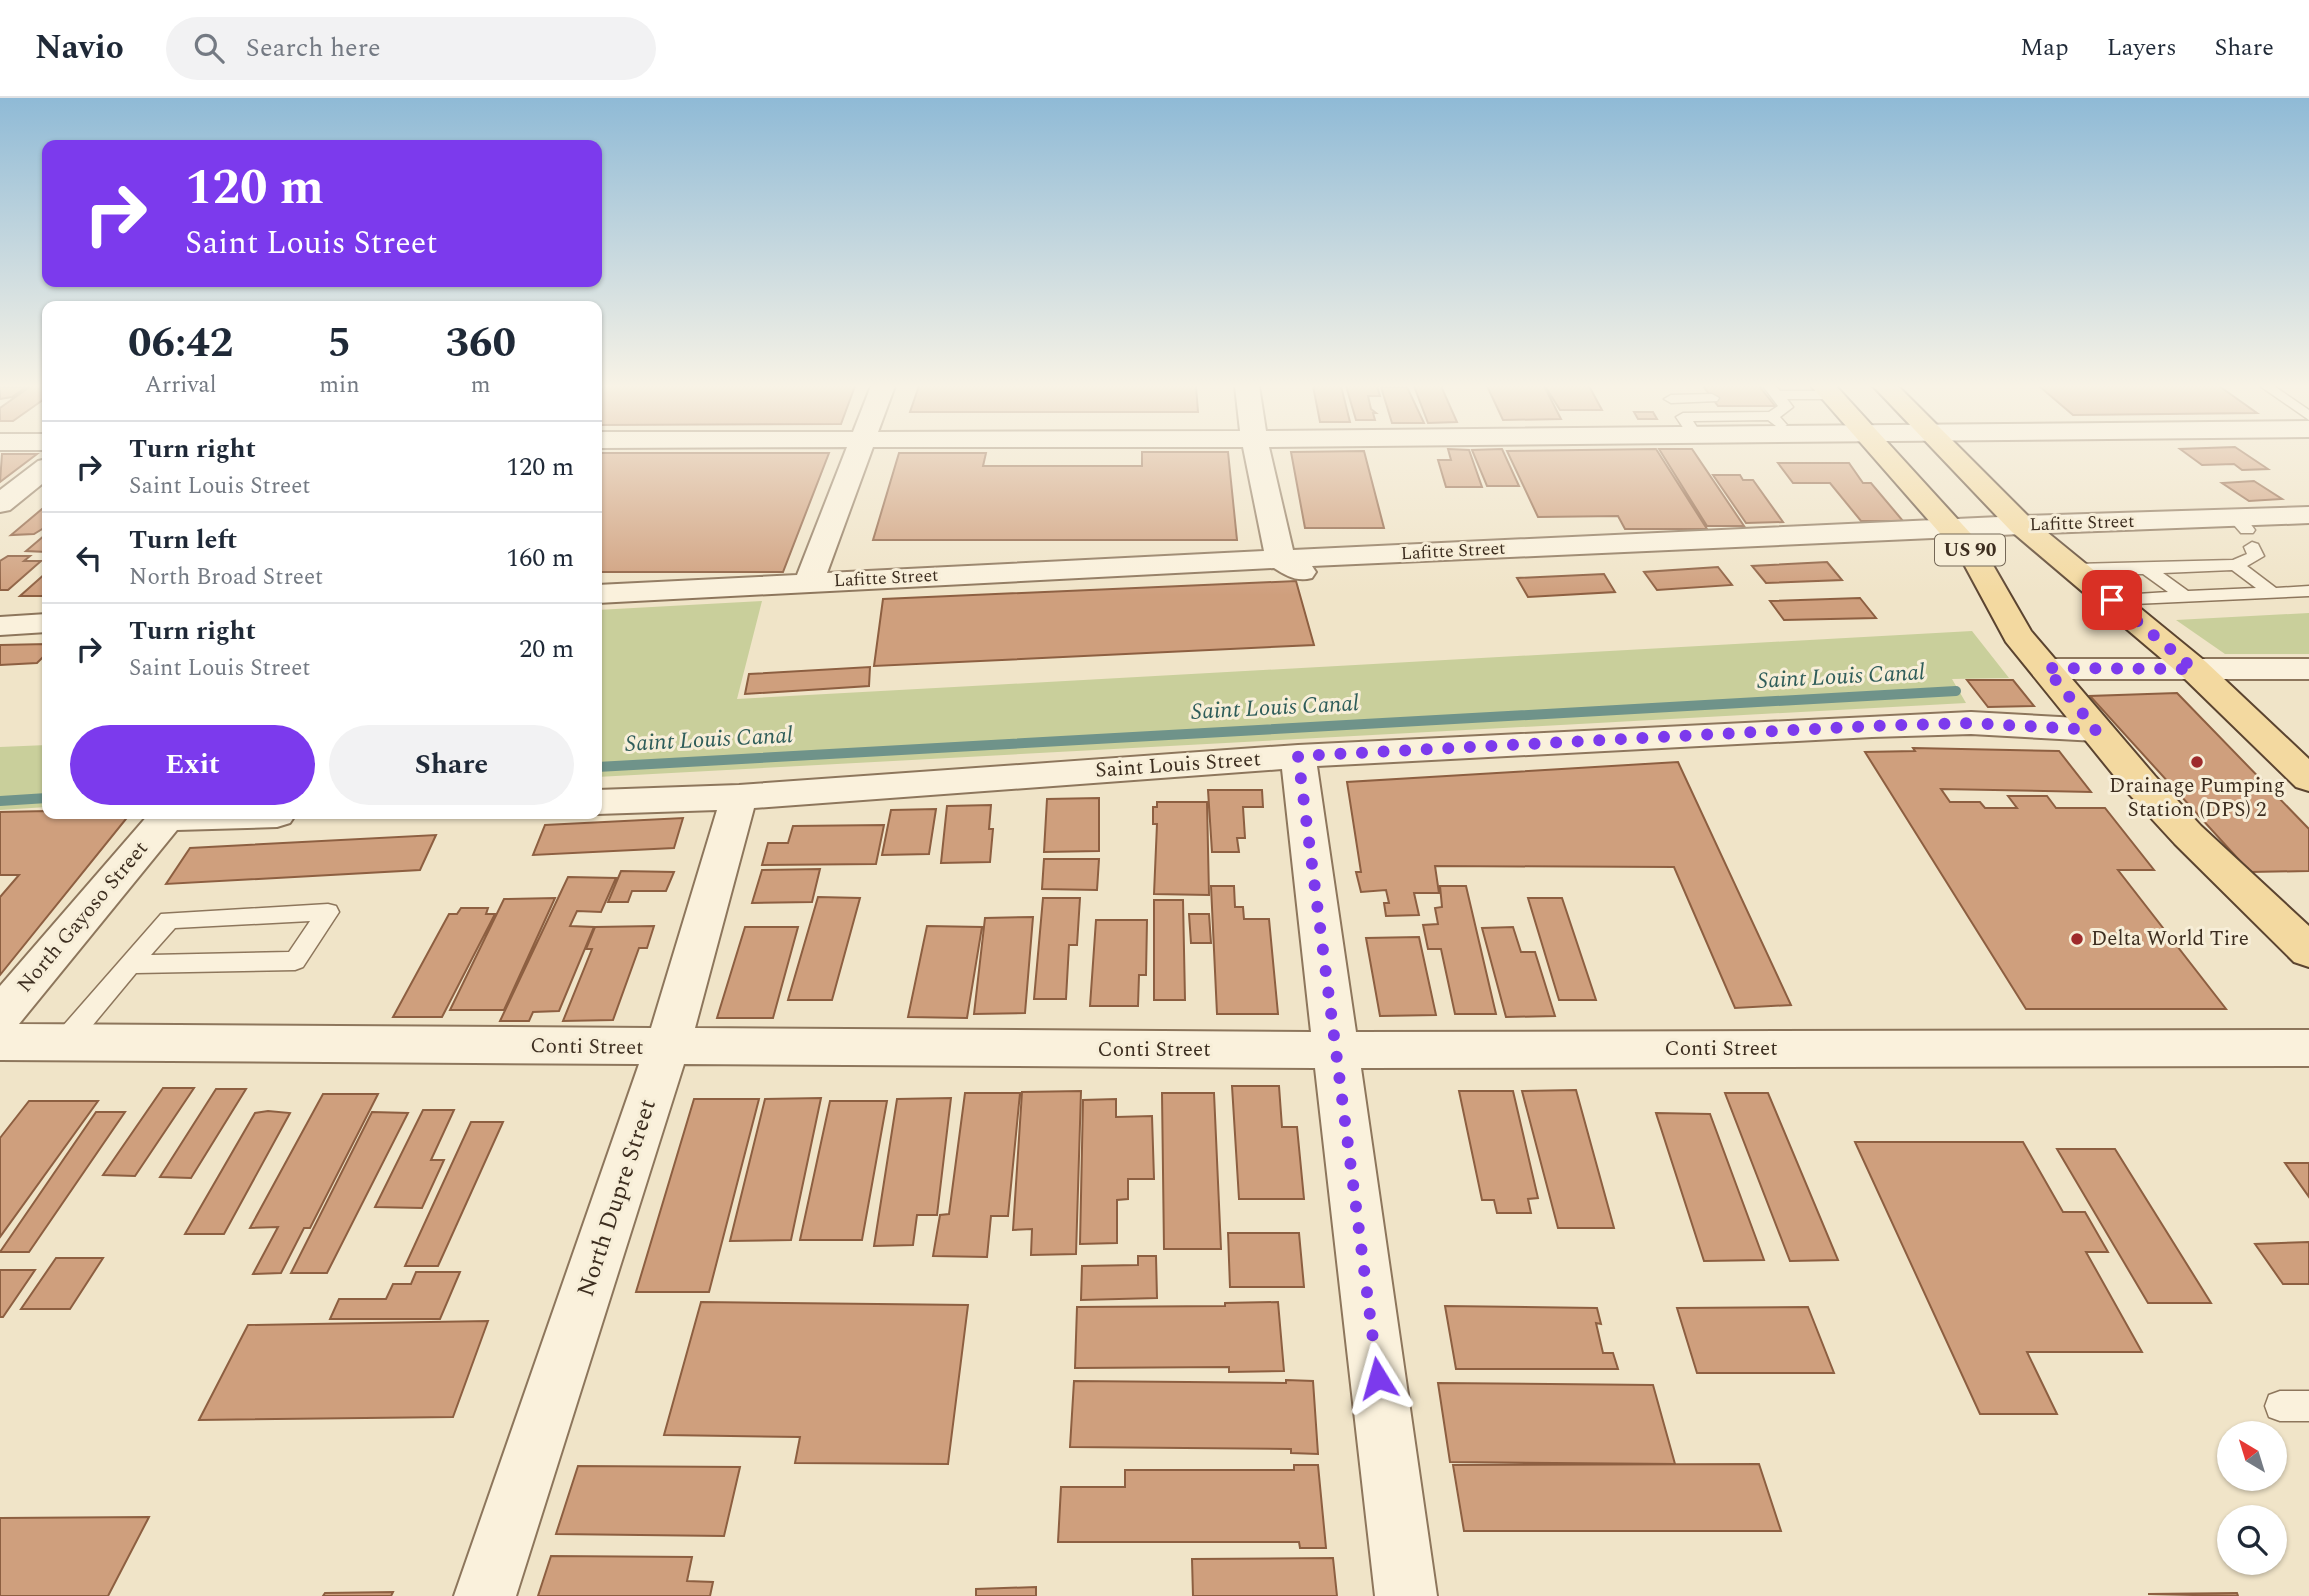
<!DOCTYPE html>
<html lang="en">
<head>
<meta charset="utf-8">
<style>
	:root { --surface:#fff; --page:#f2f2f3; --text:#1f2937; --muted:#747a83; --line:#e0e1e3; --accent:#7c3aed }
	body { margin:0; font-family:Spectral,serif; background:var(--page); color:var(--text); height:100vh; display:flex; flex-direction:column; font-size:26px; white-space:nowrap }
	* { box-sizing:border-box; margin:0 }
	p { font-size:23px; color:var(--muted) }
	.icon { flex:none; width:38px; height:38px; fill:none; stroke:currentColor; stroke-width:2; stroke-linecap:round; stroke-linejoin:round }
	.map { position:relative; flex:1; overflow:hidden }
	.details { position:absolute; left:42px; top:203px; width:560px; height:518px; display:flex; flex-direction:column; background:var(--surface); border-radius:14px; box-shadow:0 2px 5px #0004 }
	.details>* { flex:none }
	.top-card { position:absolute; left:42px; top:42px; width:560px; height:147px; border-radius:14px; box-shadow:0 2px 5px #0004; background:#7c3aed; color:#fff; overflow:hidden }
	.needle { width:46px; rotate:322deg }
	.buttons { position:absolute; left:2217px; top:1323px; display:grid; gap:14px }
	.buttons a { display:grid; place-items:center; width:70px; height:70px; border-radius:50%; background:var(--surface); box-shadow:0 2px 5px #0004; font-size:35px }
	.pin { position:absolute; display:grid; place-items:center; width:60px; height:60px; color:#fff; margin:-30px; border-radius:14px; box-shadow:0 4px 10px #0006 }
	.me { position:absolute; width:77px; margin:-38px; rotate:352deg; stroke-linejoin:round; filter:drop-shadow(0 0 5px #0008) }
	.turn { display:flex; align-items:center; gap:24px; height:147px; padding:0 28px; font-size:32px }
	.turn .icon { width:91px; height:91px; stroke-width:2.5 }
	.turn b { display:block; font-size:49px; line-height:60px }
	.eta { display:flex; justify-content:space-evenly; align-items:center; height:119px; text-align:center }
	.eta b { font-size:42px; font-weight:700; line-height:49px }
	.action { display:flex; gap:14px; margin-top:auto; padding:14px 28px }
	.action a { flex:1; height:80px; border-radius:42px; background:var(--accent); color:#fff; font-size:28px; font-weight:700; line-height:80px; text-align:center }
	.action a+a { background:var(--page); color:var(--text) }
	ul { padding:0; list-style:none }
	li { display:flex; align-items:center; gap:21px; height:91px; padding:0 28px; border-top:2px solid var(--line) }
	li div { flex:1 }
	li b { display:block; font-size:26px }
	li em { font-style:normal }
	header { display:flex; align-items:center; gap:42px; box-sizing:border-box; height:98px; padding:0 35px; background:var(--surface); border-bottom:2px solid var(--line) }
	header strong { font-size:33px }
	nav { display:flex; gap:38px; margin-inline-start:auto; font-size:24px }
	.search { width:490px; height:63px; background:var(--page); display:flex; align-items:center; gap:18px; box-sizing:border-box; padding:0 24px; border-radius:38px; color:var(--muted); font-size:26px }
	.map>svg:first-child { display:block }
</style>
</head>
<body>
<header>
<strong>Navio</strong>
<div class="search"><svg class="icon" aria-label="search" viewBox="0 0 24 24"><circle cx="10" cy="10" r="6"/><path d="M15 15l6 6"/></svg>Search here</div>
<nav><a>Map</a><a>Layers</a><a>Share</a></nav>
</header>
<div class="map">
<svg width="2309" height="1498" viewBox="0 0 2309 1498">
	<rect width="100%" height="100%" fill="#f0e4c8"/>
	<path fill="#c9cf9b" d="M762,503l-25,98 1235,-68 37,47 -57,1 14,24 -1369,74v-167z
		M2309,515v41h-84l-49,-34z
		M47,647v62l-47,3v-63z"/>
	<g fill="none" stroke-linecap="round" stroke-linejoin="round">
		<path stroke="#6f938a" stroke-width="10" d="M597,669l1359,-76
			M0,703l47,-3"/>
	</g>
	<path fill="#cf9f7d" stroke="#8d5f41" stroke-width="2" d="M31,288h16v11l-34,24h-13v-13z
		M605,288h250l-14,38 -244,1v-28z
		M919,288h277l2,26h-288z
		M1313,288h28l9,36h-30z
		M1346,288h31l3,10h-12l3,13 5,4h-3l2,7h-19z
		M1414,288h27l16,36 -29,1z
		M1487,288h57l17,33 -58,1z
		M1545,288h44l13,24h-42z
		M1703,288h56l16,20h-57z
		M2039,288h180l38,27 -184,2z
		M0,289h26l-14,10 -12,2z
		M1381,289h26l17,36h-32z
		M1634,314h19l4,7h-19z
		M2235,349l33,22 -26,1 -8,-6 -32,1 -22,-16z
		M1448,351l21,1 13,37h-36l-8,-27h13z
		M1502,351l17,37h-32l-15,-36z
		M1656,351l51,80h-82l-7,-13 -80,1 -31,-66z
		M1659,351h33l52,77h-37z
		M1364,353l20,77h-79l-14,-76z
		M1142,354h86l9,88h-364l26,-87h87l-3,13h159z
		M597,355h232l-46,119h-186z
		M2,356h35l-37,28z
		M1778,365h71l14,20h8l32,38h-42l-31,-38h-37z
		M1713,377h27l3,5h10l30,42 -37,1z
		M2254,383l28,18 -33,2 -27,-18z
		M47,410v18l-13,8 -23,1 31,-26z
		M45,437l2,17 -21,-1z
		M8,458h22l-6,5h17l-33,29h-8v-29z
		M1827,464l15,18 -76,3 -14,-17z
		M1718,469l14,18 -75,5 -13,-18z
		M47,474v24h-27z
		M1604,476l11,18 -87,5 -11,-19z
		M1296,483l18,64 -440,21 9,-67z
		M1860,500l16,20 -92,2 -14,-19z
		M47,546v9l-10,10 -37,2v-20z
		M870,569l-1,19 -124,8 4,-20z
		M1967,582h46l21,26 -46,1z
		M2177,595l132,136v42l-59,1 -160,-176z
		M1913,650l146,3 32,41 -150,-3 9,13h30l5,6h32l-9,-12h39l9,12h49l49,62h-36l108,139h-200l-161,-257 50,-1z
		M1678,664l113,243 -56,3 -61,-141 -239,-1 4,27h-25l5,22 -33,1 -2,-13h5l-3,-13 -25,2 -5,-20h5l-14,-90z
		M1208,692h54l1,17h-20l2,31h-8l2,14h-27z
		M1099,700v53l-55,1 3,-53z
		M1157,704h50l2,93 -55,-1 3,-70h-4v-17h4z
		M991,707l-2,24h4l-3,33 -49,1 6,-57z
		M936,711l-7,45 -47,1 9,-45z
		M47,713v3h83l-130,161v-78l19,-22h-19v-63z
		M683,720l-9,30 -141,7 12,-30z
		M884,727l-8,39 -114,1 6,-22h20l5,-17z
		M436,737l-16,35 -254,14 24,-36z
		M1044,761h55l-2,31 -55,-1z
		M820,771l-8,33 -60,1 10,-33z
		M621,773l53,1 -8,19h-34l-4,11h-20z
		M568,779l48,1 -15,34 -24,-1 -7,15 24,1 -35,84 -26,1 -4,9h-29z
		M1211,788h23l1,21h8l1,12h25l9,95h-61z
		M1440,788h26l30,128h-41l-14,-65h-13l-5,-24 15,-1 -3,-16 7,-1z
		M818,799l42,1 -28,102h-44z
		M555,800l-51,112h-54l54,-111z
		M1043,800h37l-3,47h-8l-3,54h-32z
		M1528,800h34l34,102h-37z
		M1154,802h29l2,100h-31z
		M461,810h27l-2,6h9l-53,103h-49l56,-103h8z
		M1189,816h20l2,29h-20z
		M1033,819l-8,96 -51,1 11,-96z
		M1096,822h51l-1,55h-7l-1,31h-48z
		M654,828l-7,22h-8l-26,72 -50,1 29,-72h-6l9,-22z
		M927,828l55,1 -15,91 -59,-1z
		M745,829h53l-25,91h-56z
		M1513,829l8,25h14l20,64 -49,1 -24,-89z
		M1419,839l17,78 -56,1 -14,-78z
		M1232,988h47l3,41h15l7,72h-65z
		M163,990h31l-59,88 -32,-1z
		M216,991h30l-55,89 -31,-1z
		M1576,992l38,138h-56l-36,-137z
		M1081,993l-5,163 -45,1 1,-26 -19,1 9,-138z
		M1459,993h54l25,107 -10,1 3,14h-34l-3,-13h-12z
		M965,995h55l-12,123h-17l-4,41 -54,-1 7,-41 9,-1z
		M1162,995h52l7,156h-57z
		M1725,995h43l70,167 -48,1z
		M323,996h55l-68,134h-6l-23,45 -28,1 25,-47 -28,1z
		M821,1000l-30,142 -61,1 35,-142z
		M951,1000l-14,117h-20l-4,30 -39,1 23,-147z
		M694,1001h65l-50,193h-73z
		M1116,1001v18l36,-1 2,63h-26v20l-11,1v43l-37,1 3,-144z
		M29,1003h69l-98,136v-99z
		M830,1003h57l-25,139h-62z
		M423,1012h31l-23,50h13l-22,48 -47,-1z
		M268,1013l22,2 -66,121h-39l70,-121z
		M96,1014h29l-96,140h-29z
		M372,1014l36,1 -81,160h-36z
		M1656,1015l54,1 54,146 -60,1z
		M471,1024h32l-65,144h-33z
		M1855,1044h168l40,70h22l23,40h-22l56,100h-115l30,62h-77z
		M2057,1051h58l96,154h-63z
		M2285,1065h24v34z
		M1228,1135h71l5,54h-74z
		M2309,1144v42h-26l-28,-40z
		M1138,1158h18l1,42 -76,2 1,-34 56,-1z
		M56,1160h47l-33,51h-49z
		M0,1172h35l-32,47h-3z
		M416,1174h44l-20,47h-110l9,-20h47l7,-15h18z
		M701,1204l267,3 -20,159 -153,-1 5,-26 -136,-2z
		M1278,1204l6,69 -55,1v-5l-154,1 2,-61 148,-1v-3z
		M1445,1208l152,2 4,16 -5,-1 7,30h10l5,16h-162z
		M1808,1209l26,66h-137l-20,-65z
		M488,1223l-35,96 -254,3 49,-95z
		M1286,1282l27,1 5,73 -27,-1v-4l-221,-2 4,-66 212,2z
		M1438,1285l215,2 22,79 -225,-2z
		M1759,1366l22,67h-317l-11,-66z
		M1294,1367h24l8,83h-26l-1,-6h-241l3,-55h64v-17h169z
		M578,1368l162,1 -16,69 -168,-2z
		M149,1419l-41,79h-108v-78z
		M551,1458l141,1 -5,24 26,1 -3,14h-172z
		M1333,1460l4,38h-144l-1,-37z
		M1036,1489v9h-60v-7z
		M393,1494l-2,4h-68l2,-3z
		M2237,1495l1,3 -90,-2z"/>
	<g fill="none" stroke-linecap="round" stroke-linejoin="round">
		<defs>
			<path id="service" d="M1763,288h13l4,5h51l7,4 -7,4h-44l6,8 -13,10 7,8 -7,4 -12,-9 -75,1 9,14 -7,4 -5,-1 -14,-21 7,-4 86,-1 9,-6z
				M2260,288h14l35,24v10z
				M1712,296l7,4 -2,3 -46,2 -7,-4 7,-4z
				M2235,414c8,2 15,11 20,18l-2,3h-12l-14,-16 3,-3z
				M2252,444l6,2 6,12 -17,10 29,22 33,-2v10l-197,9 -8,-5 2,-4 62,-4 -25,-18h-68l-8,-5 8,-5 158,-4 14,-6 -3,-7zM2232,472l24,18 -68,3 -25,-18z
				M328,806l8,2 3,6 -36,55 -8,3 -159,3 -63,76 -9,3 -9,-3 -3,-7 3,-7 106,-121zM310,823l-21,31 -138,3 24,-27z
				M2280,1293h29v30h-29l-11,-4 -4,-11 4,-11z"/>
			<path id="minor" d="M871,288h24l-17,46 362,-1 -5,-45h24l7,45 1043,-10v16l-1040,10 24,103 728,-34 288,-9v16l-288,11 -709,32 4,6 -4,6c-16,4 -25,-2 -38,-10l-677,35v-18l200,-10 50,-128 -250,1v-16h256zM873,349h370l21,104 -437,22z
				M0,336h47v16h-47z
				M47,361v21l-37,30 -10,2v-22l38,-29z
				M47,516v18l-47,3v-18z
				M2046,561h263v20h-263l-12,-3 -4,-7 4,-7z
				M1971,614l125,7 12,3 5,8 -5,8 -12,3 -125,-7 -99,3 -555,29 39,266 953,-2v36l-948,2 76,528h-62l-60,-528 -631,-4 -168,532h-62l185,-532 -639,-4v-74l149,-172h147l-6,9 -13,4 -100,3 -158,194 632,4 66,-218 -120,4h-2h2v-24l142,-5 559,-40zM1282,671l29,263 -616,-4 59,-220z"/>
			<path id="primary" d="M1811,288h25l146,160 49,85 124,145 46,50 108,100v41l-15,-5 -119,-118 -46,-50 -123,-152 -47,-87z
				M1873,288h25l133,133 175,143 103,97v32l-13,-4 -114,-111 -171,-145z"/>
		</defs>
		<use href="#service" stroke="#8d765c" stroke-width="3"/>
		<use href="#minor" stroke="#8d765c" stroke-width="4"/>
		<use href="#primary" stroke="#5b4430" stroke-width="4"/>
		<use href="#service" fill="#faf1dc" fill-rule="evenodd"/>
		<use href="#minor" fill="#faf1dc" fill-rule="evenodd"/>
		<use href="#primary" fill="#f3d9a0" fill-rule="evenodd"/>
	</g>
	<linearGradient id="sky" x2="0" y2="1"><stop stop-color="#8fbad6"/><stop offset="0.58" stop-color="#f8f3e6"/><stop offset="1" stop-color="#f8f3e6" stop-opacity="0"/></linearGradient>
	<rect width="2309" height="497" fill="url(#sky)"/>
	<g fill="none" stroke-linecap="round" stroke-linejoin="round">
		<path stroke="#7c3aed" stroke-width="12" stroke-dasharray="0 21.6" d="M1378,1280l-80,-622 574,-30 99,-3 125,7 -50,-62 148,1 -82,-69"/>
	</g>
	<g fill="#9e2a2b" stroke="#f7eed8" stroke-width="2.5">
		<circle cx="2197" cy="664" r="7"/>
		<circle cx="2077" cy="841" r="7"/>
	</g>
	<g text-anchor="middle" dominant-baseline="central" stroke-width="6" stroke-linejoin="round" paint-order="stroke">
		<g font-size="18" fill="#3d2e20" stroke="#f7eed8">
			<text transform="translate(2082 425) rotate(-2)">Lafitte Street</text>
			<text transform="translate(1453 453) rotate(-3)">Lafitte Street</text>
			<text transform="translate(886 480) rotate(-3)">Lafitte Street</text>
		</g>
		<rect fill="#f7eed8" stroke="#756857" stroke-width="2" x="1935" y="436.5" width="70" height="31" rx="5"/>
		<g font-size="19" font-weight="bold" fill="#3d2e20">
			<text x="1970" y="452">US 90</text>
		</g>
		<g font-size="21" fill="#3d2e20" stroke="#f7eed8">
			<text transform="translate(1178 667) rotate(-4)">Saint Louis Street</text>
			<text transform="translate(83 819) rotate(-50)">North Gayoso Street</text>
			<text transform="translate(587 949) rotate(1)">Conti Street</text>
			<text x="1721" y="951">Conti Street</text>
			<text x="1154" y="952">Conti Street</text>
		</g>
		<g font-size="21" fill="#3d2e20" stroke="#f7eed8">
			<text x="2197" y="688">Drainage Pumping<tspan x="2197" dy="24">Station (DPS) 2</tspan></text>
			<text x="2091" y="841" text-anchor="start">Delta World Tire</text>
		</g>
		<g font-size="23" font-style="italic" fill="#2f5d5a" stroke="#f7eed8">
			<text transform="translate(1841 579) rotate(-3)">Saint Louis Canal</text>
			<text transform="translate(1275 610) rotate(-3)">Saint Louis Canal</text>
			<text transform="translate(709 642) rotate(-3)">Saint Louis Canal</text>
		</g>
		<g font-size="24" fill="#3d2e20" stroke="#f7eed8">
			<text transform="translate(617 1100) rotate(-72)">North Dupre Street</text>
		</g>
	</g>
</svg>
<div class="buttons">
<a><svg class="needle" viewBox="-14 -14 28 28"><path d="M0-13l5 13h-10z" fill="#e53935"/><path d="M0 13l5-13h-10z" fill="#747a83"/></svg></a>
<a><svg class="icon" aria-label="search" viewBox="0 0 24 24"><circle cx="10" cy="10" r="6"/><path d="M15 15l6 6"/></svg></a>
</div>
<div class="pin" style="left:2112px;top:502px;background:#d93025"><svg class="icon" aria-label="arrive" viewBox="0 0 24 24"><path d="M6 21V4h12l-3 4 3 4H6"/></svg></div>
<svg class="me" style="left:1378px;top:1280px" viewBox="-20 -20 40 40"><path d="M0-17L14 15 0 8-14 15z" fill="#7c3aed" stroke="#fff" stroke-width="4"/></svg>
<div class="top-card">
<div class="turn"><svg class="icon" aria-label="right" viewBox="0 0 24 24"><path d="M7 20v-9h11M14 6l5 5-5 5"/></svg><div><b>120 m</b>Saint Louis Street</div></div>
</div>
<section class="details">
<div class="eta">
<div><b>06:42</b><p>Arrival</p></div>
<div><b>5</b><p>min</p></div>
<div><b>360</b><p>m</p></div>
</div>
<ul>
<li><svg class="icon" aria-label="right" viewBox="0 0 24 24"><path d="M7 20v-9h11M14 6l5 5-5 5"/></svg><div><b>Turn right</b><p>Saint Louis Street</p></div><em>120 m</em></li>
<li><svg class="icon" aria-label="left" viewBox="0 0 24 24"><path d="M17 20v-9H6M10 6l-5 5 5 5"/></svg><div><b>Turn left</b><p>North Broad Street</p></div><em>160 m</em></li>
<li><svg class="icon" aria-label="right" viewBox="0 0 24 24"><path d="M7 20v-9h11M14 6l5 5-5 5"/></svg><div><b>Turn right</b><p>Saint Louis Street</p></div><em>20 m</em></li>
</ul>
<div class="action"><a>Exit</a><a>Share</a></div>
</section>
</div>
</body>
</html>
